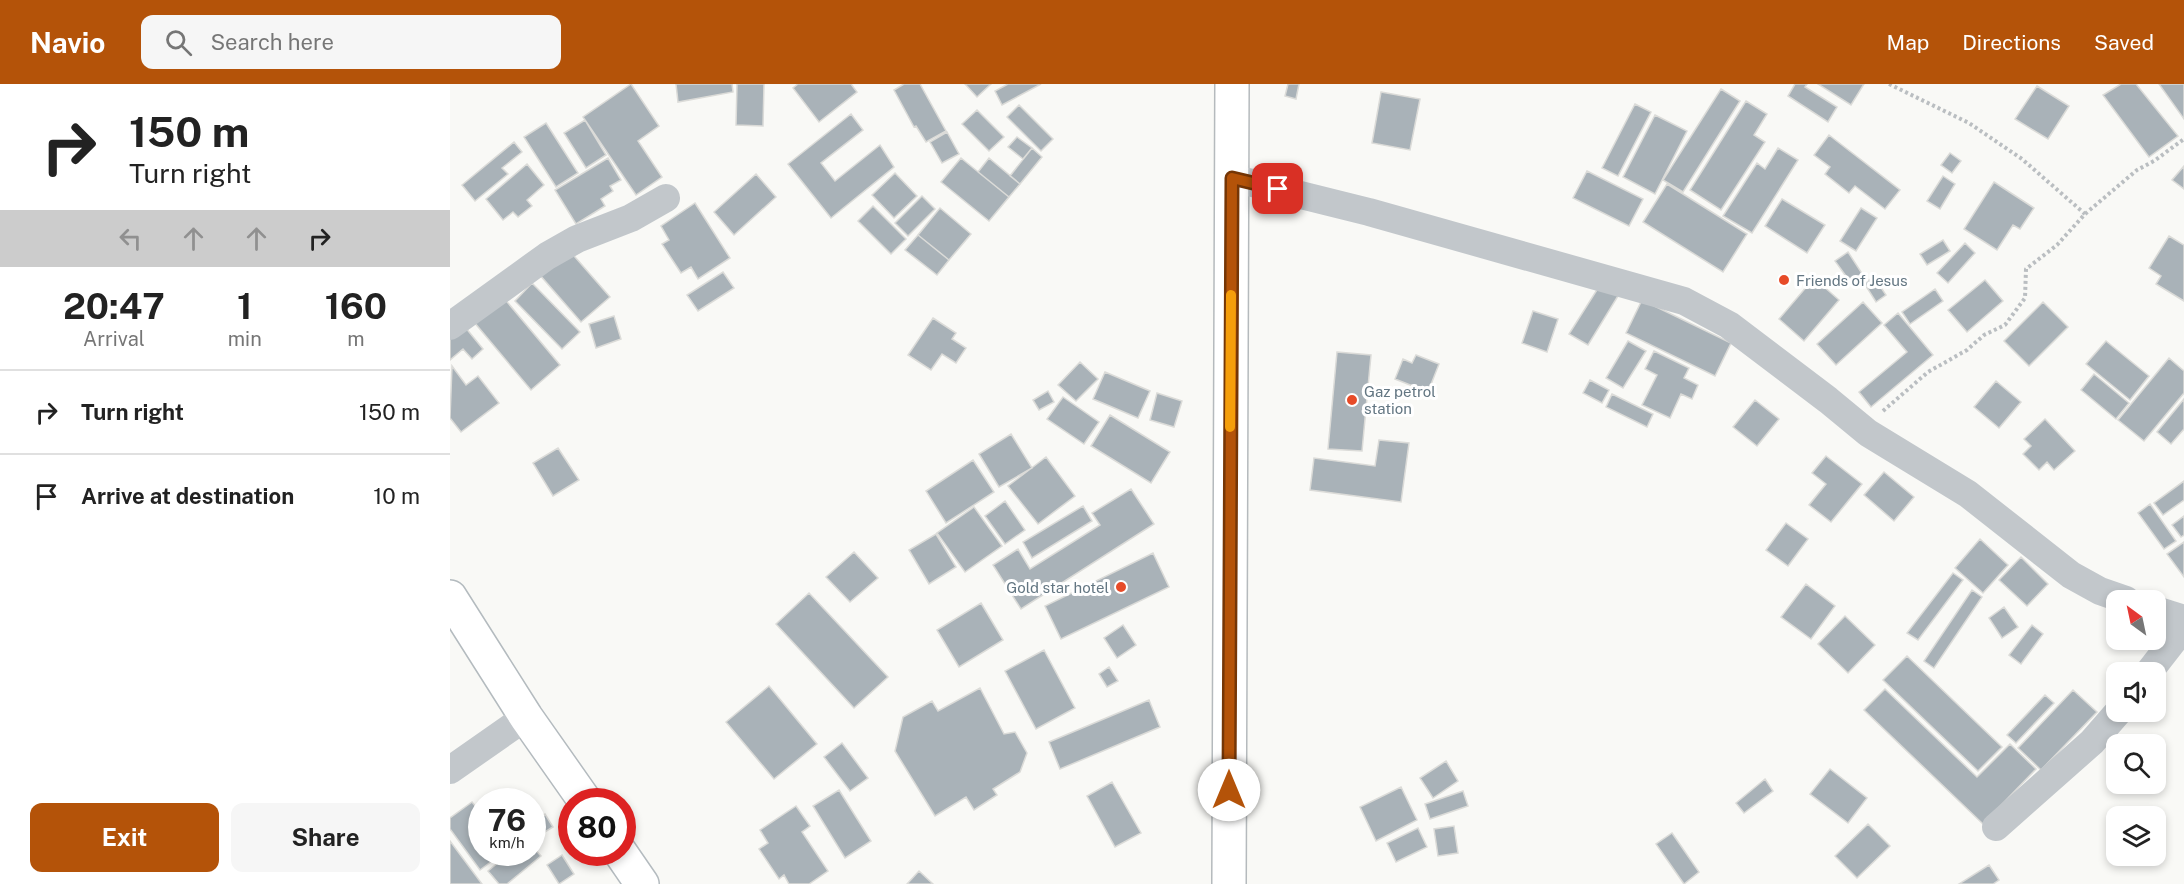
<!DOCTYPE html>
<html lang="en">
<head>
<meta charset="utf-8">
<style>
	:root { --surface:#fff; --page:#f6f6f6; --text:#222; --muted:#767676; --line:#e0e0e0; --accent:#b45309 }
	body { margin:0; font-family:"Public Sans",sans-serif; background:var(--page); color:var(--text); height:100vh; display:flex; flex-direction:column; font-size:22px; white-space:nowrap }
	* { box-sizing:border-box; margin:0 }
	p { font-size:20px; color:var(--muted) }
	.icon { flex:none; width:33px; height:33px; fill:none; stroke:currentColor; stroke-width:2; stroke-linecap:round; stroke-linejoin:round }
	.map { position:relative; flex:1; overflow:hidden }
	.side { display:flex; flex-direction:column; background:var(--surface); width:450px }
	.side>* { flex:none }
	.hud { background:#fff; color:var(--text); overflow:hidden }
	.needle { width:39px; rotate:327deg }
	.fabs { position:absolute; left:1656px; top:506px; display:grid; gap:12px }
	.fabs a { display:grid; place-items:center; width:60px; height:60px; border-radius:12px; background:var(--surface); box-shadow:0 3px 9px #0003; font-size:30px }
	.speed { position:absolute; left:18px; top:704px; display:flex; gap:12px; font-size:30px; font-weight:700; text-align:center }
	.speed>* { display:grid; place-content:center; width:78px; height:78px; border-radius:50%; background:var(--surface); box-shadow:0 3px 9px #0003; line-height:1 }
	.speed small { font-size:15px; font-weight:400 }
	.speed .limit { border:9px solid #d22; background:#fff; color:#111 }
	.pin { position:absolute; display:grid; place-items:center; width:51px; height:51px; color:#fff; margin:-26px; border-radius:12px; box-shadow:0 3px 9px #0006 }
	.me { position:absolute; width:66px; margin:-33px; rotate:0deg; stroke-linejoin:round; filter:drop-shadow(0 0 4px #0008) }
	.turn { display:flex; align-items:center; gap:21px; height:126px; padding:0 30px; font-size:27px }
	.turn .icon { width:78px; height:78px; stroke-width:2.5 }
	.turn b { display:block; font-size:42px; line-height:51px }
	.lanes { display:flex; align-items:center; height:57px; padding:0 30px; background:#0003; justify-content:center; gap:30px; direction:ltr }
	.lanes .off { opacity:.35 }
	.eta { display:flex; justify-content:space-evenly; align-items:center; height:102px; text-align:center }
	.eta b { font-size:36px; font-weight:700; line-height:42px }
	.cta { display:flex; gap:12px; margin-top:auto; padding:12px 30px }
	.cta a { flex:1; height:69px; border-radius:12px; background:var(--accent); color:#fff; font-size:24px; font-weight:700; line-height:69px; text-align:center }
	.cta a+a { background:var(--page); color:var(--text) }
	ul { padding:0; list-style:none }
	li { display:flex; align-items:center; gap:18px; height:84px; padding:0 30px; border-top:2px solid var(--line) }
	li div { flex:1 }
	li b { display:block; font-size:22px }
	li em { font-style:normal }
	header { display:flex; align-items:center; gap:36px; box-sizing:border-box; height:84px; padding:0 30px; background:var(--accent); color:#fff }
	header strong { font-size:28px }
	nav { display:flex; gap:33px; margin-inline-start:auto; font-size:21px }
	.search { width:420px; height:54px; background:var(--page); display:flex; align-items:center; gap:15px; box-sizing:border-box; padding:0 21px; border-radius:12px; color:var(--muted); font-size:22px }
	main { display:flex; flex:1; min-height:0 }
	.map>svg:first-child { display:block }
</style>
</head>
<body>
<header>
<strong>Navio</strong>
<div class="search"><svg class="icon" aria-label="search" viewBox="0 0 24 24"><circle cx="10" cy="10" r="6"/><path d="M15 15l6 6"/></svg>Search here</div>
<nav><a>Map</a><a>Directions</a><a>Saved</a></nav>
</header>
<main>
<section class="side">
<div class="hud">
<div class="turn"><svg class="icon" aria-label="right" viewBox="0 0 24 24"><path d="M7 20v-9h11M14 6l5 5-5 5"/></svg><div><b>150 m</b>Turn right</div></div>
<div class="lanes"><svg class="icon off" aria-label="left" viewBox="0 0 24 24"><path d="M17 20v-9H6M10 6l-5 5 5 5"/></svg><svg class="icon off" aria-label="ahead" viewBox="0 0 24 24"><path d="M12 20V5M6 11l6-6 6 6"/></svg><svg class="icon off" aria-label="ahead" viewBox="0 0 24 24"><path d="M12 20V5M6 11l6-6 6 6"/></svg><svg class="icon" aria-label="right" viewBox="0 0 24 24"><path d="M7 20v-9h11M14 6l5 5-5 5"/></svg></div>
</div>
<div class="eta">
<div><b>20:47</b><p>Arrival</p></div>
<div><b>1</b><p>min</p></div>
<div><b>160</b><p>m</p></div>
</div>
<ul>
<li><svg class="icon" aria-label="right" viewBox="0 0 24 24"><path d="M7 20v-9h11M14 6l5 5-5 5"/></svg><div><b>Turn right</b></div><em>150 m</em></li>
<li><svg class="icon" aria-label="arrive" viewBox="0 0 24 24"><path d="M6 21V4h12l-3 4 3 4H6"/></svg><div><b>Arrive at destination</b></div><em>10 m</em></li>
</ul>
<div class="cta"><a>Exit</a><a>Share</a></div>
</section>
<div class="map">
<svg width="1734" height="800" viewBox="0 0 1734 800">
	<rect width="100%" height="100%" fill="#f9f9f6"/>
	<path fill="#a9b2b8" stroke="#dbdbd8" stroke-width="1.5" d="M181,0l28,42 -21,15 24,36 -26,18 -53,-78z
		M226,0h56l1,8 -55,10z
		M287,0h27l-1,42 -27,-1z
		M348,0h53l6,8 -38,30 -26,-34z
		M454,0h16l26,47 -20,11 -10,-16 -2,1 -20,-37z
		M515,0h26l-14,13z
		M558,0h33l-39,21 -7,-14z
		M838,0h11l-3,15 -11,-3z
		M1345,0h12l-2,3 32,20 -9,15 -40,-26z
		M1368,0h46l-13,21z
		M1671,0h15l42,52 -29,21 -46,-62z
		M1709,0h25v35z
		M1587,2l32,20 -21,33 -33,-20z
		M1271,5l19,12 -57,91 -20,-12z
		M931,8l39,7 -10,51 -38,-7z
		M1296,17l21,13 -13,21 11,7 -44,68 -31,-20z
		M1185,20l16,8 -33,64 -16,-8z
		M569,21l34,34 -12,12 -34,-34z
		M527,26l27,27 -15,14 -27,-27z
		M401,30l12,16 -42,33 14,18 45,-36 14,22 -63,51 -43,-54z
		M1205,31l32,16 -32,63 -32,-17z
		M135,36l21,35 -20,13 -22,-35z
		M96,39l32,50 -22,14 -32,-50z
		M497,48l12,22 -17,9 -12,-21z
		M1379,51l71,55 -15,19 -30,-23 -6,7 -24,-19 5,-7 -16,-12z
		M567,53l15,11 -9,11 -15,-12z
		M64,58l8,10 -20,16 6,6 -33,27 -13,-16z
		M582,64l10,9 -22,27 -10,-8z
		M1328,64l20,12 -46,73 -29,-17 34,-53 8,6z
		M1500,69l11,8 -9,12 -11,-8z
		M158,74l13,22 -11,6 3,5 -12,8 4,7 -29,18 -21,-34z
		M511,74l48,39 -20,24 -48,-39z
		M539,74l31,26 -11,13 -31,-25z
		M77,80l17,21 -17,15 5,6 -14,11 -5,-5 -10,8 -17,-21z
		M1734,82v23l-12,-9z
		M1137,87l56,28 -14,27 -56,-28z
		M445,89l22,23 -23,22 -22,-23z
		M306,90l20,23 -42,38 -20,-23z
		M1493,92l12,8 -15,25 -13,-8z
		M1544,98l40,26 -14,21 -7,-4 -16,25 -33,-21z
		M1217,100l80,50 -24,38 -80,-50z
		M472,112l13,13 -27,27 -13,-13z
		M1332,115l43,26 -18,28 -42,-27z
		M245,119l35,55 -32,21 -7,-12 -10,6 -19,-29 7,-4 -8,-14z
		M423,122l33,33 -15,15 -33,-33z
		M490,124l31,26 -22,26 -31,-25z
		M1411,124l16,10 -21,33 -16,-10z
		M468,151l31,25 -12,15 -32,-25z
		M1719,152l15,9v56l-28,-17 5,-8 -12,-8z
		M1493,156l7,11 -23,14 -7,-11z
		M1515,159l10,10 -27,30 -11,-10z
		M118,165l42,48 -29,25 -42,-48z
		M1398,168l15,23 -12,8 -16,-22z
		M273,188l11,16 -36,23 -11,-16z
		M1424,193l12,18 -10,7 -12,-19z
		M1364,194l25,22 -35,41 -25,-22z
		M1535,196l18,21 -36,31 -19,-22z
		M82,199l48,49 -18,17 -47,-48z
		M1150,201l18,11 -30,49 -19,-11z
		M1485,205l8,12 -33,23 -8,-12z
		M53,213l57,68 -29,25 -57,-68z
		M1192,216l89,43 -16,33 -89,-43z
		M1413,218l19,21 -46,42 -19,-21z
		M1593,218l25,25 -39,39 -25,-25z
		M1083,227l25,8 -11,33 -25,-9z
		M1448,229l35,42 -62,52 -12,-15 48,-40 -23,-27z
		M164,232l7,23 -25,9 -7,-24z
		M483,234l23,15 -4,6 14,9 -10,15 -14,-9 -11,16 -23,-15z
		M15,243l18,22 -11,10 -9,-10 -13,11v-21z
		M1178,257l18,10 -23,37 -17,-10z
		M1656,257l43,35 -19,24 -44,-36z
		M1204,267l35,17 -5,10 14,7 -6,14 -11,-5 -11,24 -28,-13 15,-30 -12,-6z
		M887,268l34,3 -9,96 -34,-2z
		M966,271l23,9 -11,28 -33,-13 8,-20 9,4z
		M1719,274l15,13v22l-40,48 -26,-21z
		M630,278l18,17 -22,22 -18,-16z
		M2,282l14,19 12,-9 21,27 -38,29 -11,-14z
		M655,288l45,19 -12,27 -45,-19z
		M1644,290l35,29 -13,16 -35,-29z
		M1140,296l19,10 -7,13 -19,-10z
		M1546,297l25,21 -22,26 -25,-21z
		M598,307l6,11 -15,8 -6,-10z
		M707,309l25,8 -8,26 -24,-7z
		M1162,310l41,20 -6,13 -41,-20z
		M613,313l36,25 -15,22 -37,-25z
		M1734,315v30l-13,15 -14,-12z
		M1305,316l24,19 -22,27 -24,-19z
		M660,331l60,37 -19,31 -60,-37z
		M1595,335l30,32 -21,19 -7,-8 -8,8 -16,-16 8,-8 -7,-7z
		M561,350l21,34 -33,19 -20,-33z
		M929,356l30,3 -8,59 -91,-12 4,-32 61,8z
		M108,364l21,32 -26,16 -20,-33z
		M1376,372l36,28 -31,38 -22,-17 17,-21 -14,-11z
		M596,373l29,39 -37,28 -30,-38z
		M523,376l21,32 -48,31 -20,-32z
		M1434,388l30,25 -20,24 -30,-26z
		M1734,397v19l-21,15 -9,-12z
		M681,405l23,35 -133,85 -28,-44 25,-16 12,20 70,-44 -8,-12z
		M555,417l20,29 -20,14 -20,-28z
		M1700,420l26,37 -12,8 -26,-36z
		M633,422l9,15 -60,37 -9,-16z
		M524,423l28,39 -37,26 -28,-39z
		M1734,432v19l-3,2 -9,-12z
		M1336,439l22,16 -20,27 -22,-16z
		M486,450l20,33 -27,17 -20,-34z
		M1530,455l28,26 -25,28 -28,-25z
		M1734,458v35l-17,-23z
		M404,468l24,26 -28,24 -24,-25z
		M703,469l16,34 -108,52 -16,-33z
		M1571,473l27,27 -21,22 -28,-26z
		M1503,489l10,7 -45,60 -11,-7z
		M1356,500l29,22 -24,33 -30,-22z
		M1522,506l10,7 -48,71 -10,-7z
		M359,509l79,84 -34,31 -78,-84z
		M531,519l22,37 -44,27 -22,-37z
		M1554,523l14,20 -16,11 -13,-20z
		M1395,532l30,29 -27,28 -30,-29z
		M673,541l13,20 -19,13 -13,-20z
		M1582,541l11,9 -22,30 -12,-9z
		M594,566l31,58 -39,21 -31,-58z
		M1457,572l95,91 -24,24 -95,-91z
		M659,583l9,14 -11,6 -8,-13z
		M319,602l48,58 -43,35 -48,-57z
		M530,604l24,46 11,-2 12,21 -7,19 -27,17 4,6 -23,15 -8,-13 -31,19 -40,-65 8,-34 29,-16 6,10z
		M1435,605l92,88 33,-33 26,25 -53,55 -119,-114z
		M1623,606l24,22 -56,58 -23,-22z
		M1595,611l9,8 -38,40 -9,-8z
		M699,616l11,27 -100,42 -11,-27z
		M392,659l26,35 -18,13 -26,-34z
		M996,677l12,20 -25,17 -13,-20z
		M1380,685l37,29 -19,25 -38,-29z
		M1315,695l8,12 -29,22 -8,-10z
		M662,698l29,51 -26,14 -28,-51z
		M951,703l16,33 -41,21 -16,-34z
		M389,706l32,51 -26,17 -32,-52z
		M1013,707l5,15 -38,13 -5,-15z
		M22,718l8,10 2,-2v42h22l-24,18 -30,-41v-11z
		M346,722l14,20 -8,6 26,39 -19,13h-20l-5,-9 -5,4 -20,-30 9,-6 -8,-13z
		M95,730l8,13 -18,11 -3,-17z
		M1418,740l22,22 -33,32 -22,-22z
		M1004,742l4,27 -20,3 -4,-27z
		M968,744l9,19 -31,15 -9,-19z
		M1222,749l27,39 -15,12 -28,-40z
		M0,757l32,43h-32z
		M82,762l9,10 -34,28h-8l-11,-13 23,-19h21z
		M112,771l12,19 -15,10 -12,-19z
		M1539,781l10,15 -6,4h-34z
		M469,787l14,13h-26z"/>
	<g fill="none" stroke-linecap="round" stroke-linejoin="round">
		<defs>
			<path id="secondary" d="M0,513l76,120 59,84
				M170,768l22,32"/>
			<path id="highway" d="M779,800l3,-800"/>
		</defs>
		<use href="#secondary" stroke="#b4bbbf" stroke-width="36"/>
		<use href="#highway" stroke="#b5babd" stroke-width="36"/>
		<path stroke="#babec1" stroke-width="4" stroke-dasharray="3 3" stroke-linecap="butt" d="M1439,0l80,39 53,36 63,55
			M1433,327l45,-39 39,-22 17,-15 21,-10 20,-27 1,-29 31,-24 28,-31 52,-44 17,-9 30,-22"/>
		<path stroke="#c2c7cb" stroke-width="28" d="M782,94l137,34 315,89 45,24 99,75 40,33 100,61 103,81 29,16 26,9
			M0,242l97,-70 30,-17 54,-21 35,-20
			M1706,526l28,9
			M1699,588l35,-45
			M0,686l76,-53
			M1546,743l96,-85 27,-31"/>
		<use href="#secondary" stroke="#fff" stroke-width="33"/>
		<use href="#highway" stroke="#fff" stroke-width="33"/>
	</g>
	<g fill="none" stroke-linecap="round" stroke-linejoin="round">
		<defs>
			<path id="route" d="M779,706l3,-612 46,11"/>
		</defs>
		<use href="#route" stroke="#753606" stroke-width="15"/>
		<use href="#route" stroke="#b45309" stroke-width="10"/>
		<path stroke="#f59e0b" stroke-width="10" d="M780,343l1,-132"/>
	</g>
	<g fill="#e74b28" stroke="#fff" stroke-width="2">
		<circle cx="1334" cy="196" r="6"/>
		<circle cx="902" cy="316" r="6"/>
		<circle cx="671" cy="503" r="6"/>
	</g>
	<g text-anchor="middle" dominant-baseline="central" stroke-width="6" stroke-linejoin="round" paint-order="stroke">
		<g font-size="15" fill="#637682" stroke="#fff" text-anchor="start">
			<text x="1346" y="196">Friends of Jesus</text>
			<text x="914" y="307">Gaz petrol<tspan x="914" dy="17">station</tspan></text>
			<text x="659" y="503" text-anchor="end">Gold star hotel</text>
		</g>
	</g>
</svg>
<div class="fabs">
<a><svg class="needle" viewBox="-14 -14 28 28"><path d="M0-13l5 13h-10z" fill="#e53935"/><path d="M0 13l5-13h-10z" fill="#767676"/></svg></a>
<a><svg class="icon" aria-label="sound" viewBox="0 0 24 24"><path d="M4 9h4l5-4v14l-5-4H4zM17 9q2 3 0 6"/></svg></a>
<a><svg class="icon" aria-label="search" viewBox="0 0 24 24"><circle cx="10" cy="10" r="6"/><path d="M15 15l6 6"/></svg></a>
<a><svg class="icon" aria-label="layers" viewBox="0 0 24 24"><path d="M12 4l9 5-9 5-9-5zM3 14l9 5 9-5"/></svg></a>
</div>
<div class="speed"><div>76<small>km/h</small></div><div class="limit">80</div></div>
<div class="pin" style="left:828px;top:105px;background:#d93025"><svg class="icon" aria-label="arrive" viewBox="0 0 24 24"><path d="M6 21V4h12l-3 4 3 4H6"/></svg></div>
<svg class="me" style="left:779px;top:706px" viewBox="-20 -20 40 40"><circle r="19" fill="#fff"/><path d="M0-13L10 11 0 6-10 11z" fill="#b45309"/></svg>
</div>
</main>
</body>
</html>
